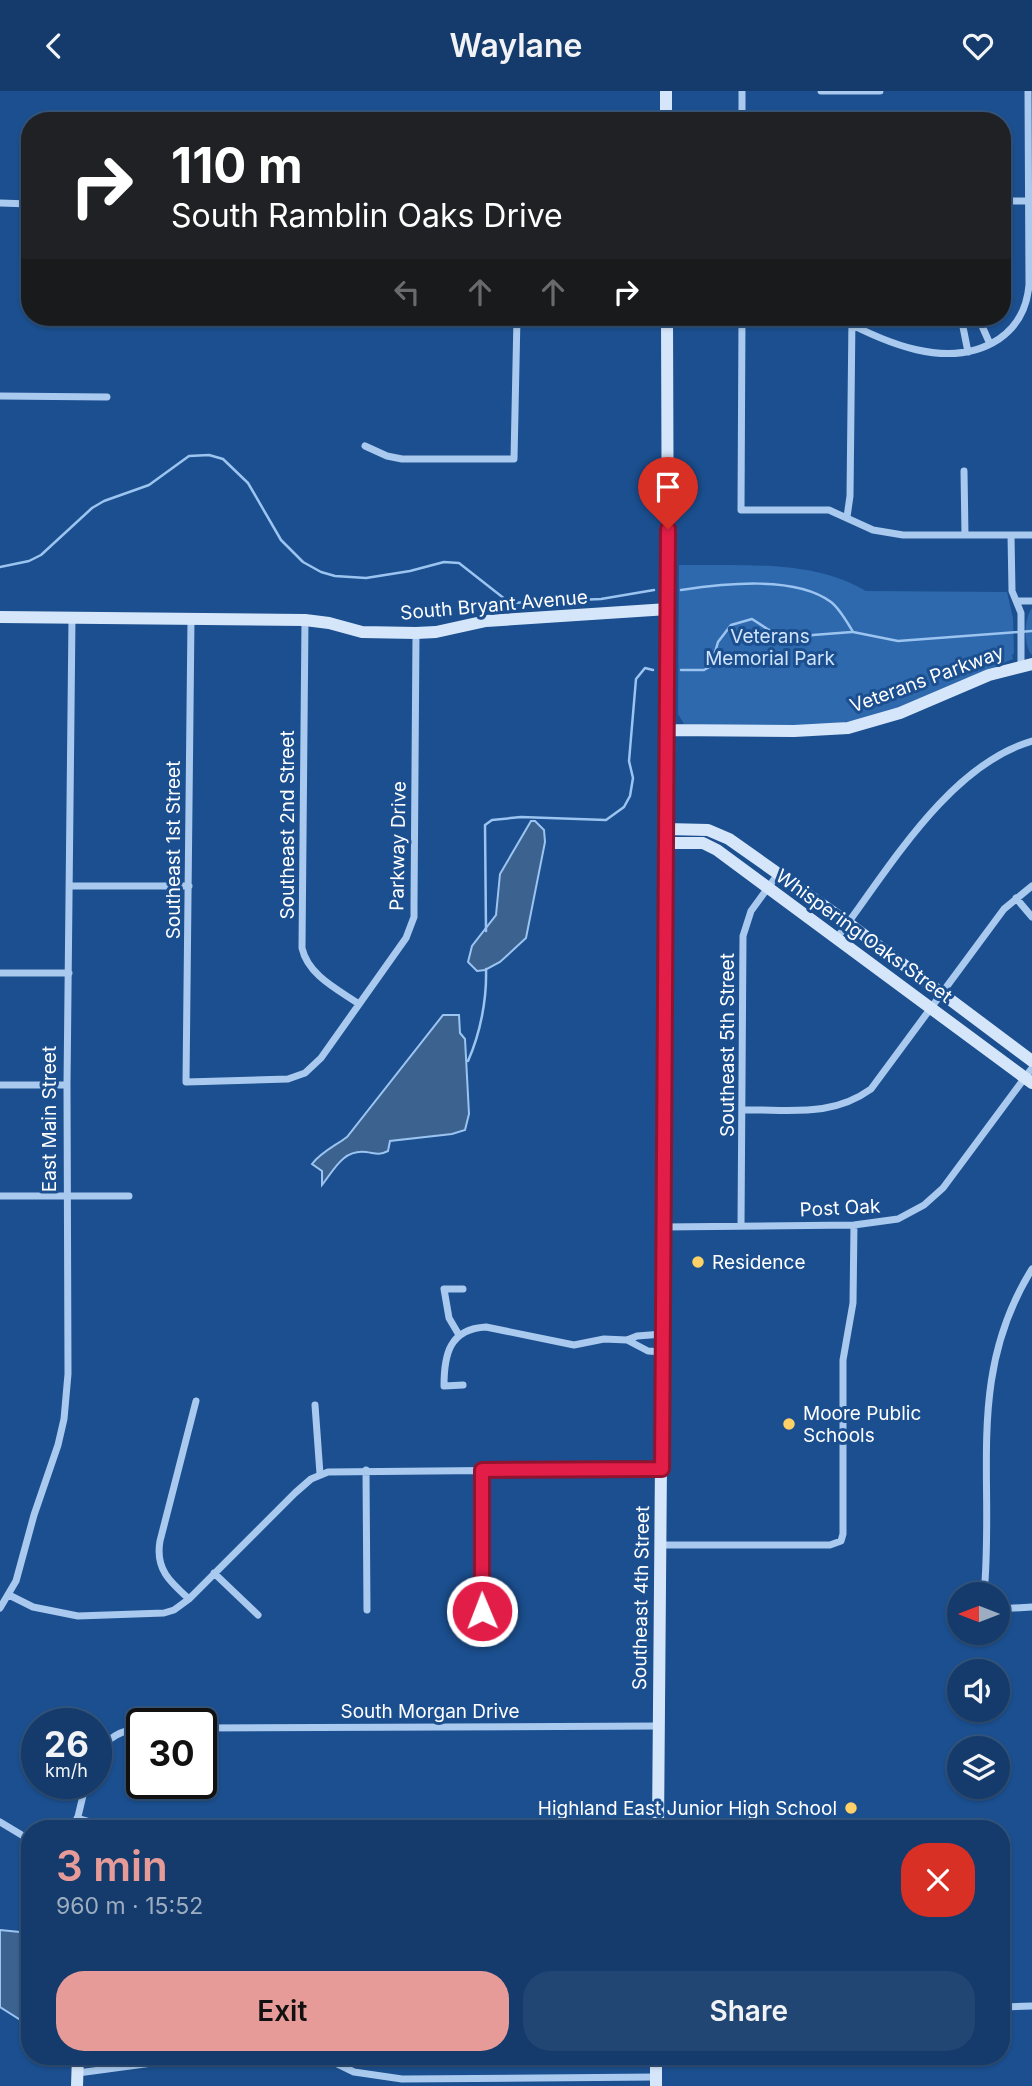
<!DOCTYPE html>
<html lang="en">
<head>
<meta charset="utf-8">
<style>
	:root { --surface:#143b6b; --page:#214673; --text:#f1f3f6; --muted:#9dadc1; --line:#33557e; --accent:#e69b98 }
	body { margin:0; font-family:Inter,sans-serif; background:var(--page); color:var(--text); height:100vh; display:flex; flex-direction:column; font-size:26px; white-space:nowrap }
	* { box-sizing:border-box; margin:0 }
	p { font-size:23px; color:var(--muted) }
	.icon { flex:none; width:38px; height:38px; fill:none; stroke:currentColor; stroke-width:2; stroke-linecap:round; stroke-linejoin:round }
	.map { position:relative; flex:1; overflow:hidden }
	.details { position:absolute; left:21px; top:1729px; width:989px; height:245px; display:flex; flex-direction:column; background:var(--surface); border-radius:28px; box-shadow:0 2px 5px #0004,0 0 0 2px var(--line) }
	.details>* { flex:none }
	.banner { position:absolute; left:21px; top:21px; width:990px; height:214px; border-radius:28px; box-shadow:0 2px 5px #0004,0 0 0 2px var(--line); background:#202124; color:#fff; overflow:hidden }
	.needle { width:46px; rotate:270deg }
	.buttons { position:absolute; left:947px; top:1491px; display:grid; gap:14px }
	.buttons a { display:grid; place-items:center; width:63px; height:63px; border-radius:50%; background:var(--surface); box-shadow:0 2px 5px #0004,0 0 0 2px var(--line); font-size:35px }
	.speed { position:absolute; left:21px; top:1617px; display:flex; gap:14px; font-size:35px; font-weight:700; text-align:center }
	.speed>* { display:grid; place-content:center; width:91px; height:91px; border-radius:50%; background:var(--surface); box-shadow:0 2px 5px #0004,0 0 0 2px var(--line); line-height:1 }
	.speed small { font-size:18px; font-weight:400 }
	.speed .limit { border:4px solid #111; border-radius:10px; background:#fff; color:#111 }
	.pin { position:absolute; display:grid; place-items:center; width:60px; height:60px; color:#fff; margin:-72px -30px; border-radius:50% 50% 50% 0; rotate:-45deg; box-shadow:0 0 7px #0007 }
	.pin .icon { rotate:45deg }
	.me { position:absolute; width:77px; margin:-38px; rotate:359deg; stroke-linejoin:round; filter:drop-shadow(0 0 5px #0008) }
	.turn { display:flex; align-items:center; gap:24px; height:147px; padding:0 35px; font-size:32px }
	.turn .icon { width:91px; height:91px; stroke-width:2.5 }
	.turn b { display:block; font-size:49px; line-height:60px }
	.lanes { display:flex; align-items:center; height:66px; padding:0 35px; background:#0003; justify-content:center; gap:35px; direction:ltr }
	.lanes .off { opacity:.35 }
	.round { display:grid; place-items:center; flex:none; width:74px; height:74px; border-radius:28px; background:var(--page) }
	.summary { display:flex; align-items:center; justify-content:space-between; height:119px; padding:0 35px }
	h1 { font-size:42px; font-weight:600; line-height:52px; color:var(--accent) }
	.cta { display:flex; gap:14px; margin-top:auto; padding:14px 35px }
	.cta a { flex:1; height:80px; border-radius:28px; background:var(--accent); color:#111; font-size:28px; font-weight:600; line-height:80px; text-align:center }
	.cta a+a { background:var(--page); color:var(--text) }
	header { display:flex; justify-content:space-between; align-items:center; height:91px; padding:0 35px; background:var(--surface); font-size:32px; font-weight:600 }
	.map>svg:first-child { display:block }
</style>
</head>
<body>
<header><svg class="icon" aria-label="back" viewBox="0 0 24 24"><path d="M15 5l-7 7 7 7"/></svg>Waylane<svg class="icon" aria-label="heart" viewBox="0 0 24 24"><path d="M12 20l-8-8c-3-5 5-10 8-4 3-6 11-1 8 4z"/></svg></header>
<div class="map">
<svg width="1032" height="1995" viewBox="0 0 1032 1995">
	<rect width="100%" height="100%" fill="#1b4f8f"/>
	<path fill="#2e69ad" d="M679,474c62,1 133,-6 187,26l141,1 6,26 1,35 -2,2 1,4 -123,53c-66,21 -137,13 -206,12l-6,-10z
		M1032,517v47c-9,-9 -8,-37 0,-47z"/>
	<path fill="#3c6290" stroke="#9cc4f0" stroke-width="2" d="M531,730h4l9,9 1,12 -19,96 -26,24 -15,8 -8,1 -9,-9 4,-16 24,-31 4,-41z
		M443,924h16l1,18 5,6 4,75 -4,16 -13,4 -62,7 -2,10c-10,5 -13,2 -22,1 -23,-3 -32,18 -44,33v-14l-10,-7c9,-12 23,-18 35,-27z
		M0,1839l20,2 10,4v90l-30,-19z"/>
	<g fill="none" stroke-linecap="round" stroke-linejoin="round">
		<path stroke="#9cc4f0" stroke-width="2.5" d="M0,476l29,-6 12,-6 51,-47 12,-7 45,-16 40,-29 20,-1 14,4 25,24 33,57 22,22 18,10 14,4 31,2 44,-7 34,-9 15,1 51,40 91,-4 53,-9
			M681,499c41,-6 114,-15 150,12 9,7 16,20 22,30l45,9 134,-10
			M681,579h23l7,-4 7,-24 13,-17 21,-6 17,11 18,7 65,-5
			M486,840l-1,-106 7,-5 29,-3 85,3 18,-13 6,-11 3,-18 -4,-17 7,-82 9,-11 8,2
			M468,970c12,-27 19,-61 18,-92"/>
		<path stroke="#a9c9ee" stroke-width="7" d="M742,0v30
			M821,0h59
			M1003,110h25
			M0,112l30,1
			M742,226l-1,193h88l44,20 30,5h129
			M837,226c46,25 112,55 162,22 19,-13 28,-31 30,-54l-1,-194
			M961,226l7,35
			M978,226l12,27
			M0,305l107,1
			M365,355l22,10 15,3h112l3,-142
			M964,380l1,64
			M847,426l3,-21 2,-179
			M1011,444l1,56 9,22v53
			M1017,510h15
			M191,528l-5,463 102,-3 17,-6 16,-15 85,-120 8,-21v-11l2,-273
			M305,529l-3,328c6,27 35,41 57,56
			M69,795h120
			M1016,807l16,19
			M836,848c51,-67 111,-173 196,-198
			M0,882h69
			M0,994h67
			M742,1019c47,-1 89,8 129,-21l133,-180 28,-23
			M0,1105h129
			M741,1135l2,-290 8,-25 27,-37
			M663,1136l191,-2 44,-6 26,-14 19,-17 89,-120
			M459,1244l-10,-17 -5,-29h19
			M627,1249l21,11 15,1
			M463,1294l-19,1c0,-31 5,-57 42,-59l88,18 30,-6 23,1 10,-4 26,-2
			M315,1314l5,69
			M366,1379l1,140
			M482,1379v141
			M661,1454h169l11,-4 2,-7v-174l10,-57 1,-78
			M214,1482l44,42
			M984,1503c11,-116 -19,-217 48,-325
			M9,1504l24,12 45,9 86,-3 10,-3 15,-11 106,-106 16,-14 17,-7 334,-3
			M189,1508c-19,-17 -34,-30 -29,-58l36,-140
			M0,1517l16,-27 18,-66 24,-70 6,-26 4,-45 -1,-289 5,-467
			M998,1518l34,-2
			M201,1637l458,-2
			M96,1664c12,-18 25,-25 46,-27
			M77,1727l37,11
			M0,1731l30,18
			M75,1738l11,-46
			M1001,1916l31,-1
			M321,1965l33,16 48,7 254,-2
			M78,1982l126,-17"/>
		<path stroke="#d6e6fa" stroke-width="12" d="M666,0v30
			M0,526l305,3 24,3 33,9 54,1 20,-1 50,-11 182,-12
			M667,639l127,1 54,-3 52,-15 89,-38 43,-11
			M666,738l42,1 21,9 119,84 184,138
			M666,752h37l14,7 315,233
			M658,1738l10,-1220 -1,-292
			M77,1995l1,-30
			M656,1995v-30"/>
	</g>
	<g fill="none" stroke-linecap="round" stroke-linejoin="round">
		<defs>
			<path id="route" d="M482,1520v-141l180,-1 6,-940"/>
		</defs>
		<use href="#route" stroke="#92132f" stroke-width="18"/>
		<use href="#route" stroke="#e11d48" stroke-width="12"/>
	</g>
	<g fill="#ffd166" stroke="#1b4f8f" stroke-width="2.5">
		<circle cx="698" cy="1171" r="7"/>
		<circle cx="789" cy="1333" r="7"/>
		<circle cx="851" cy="1717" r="7"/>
	</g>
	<g text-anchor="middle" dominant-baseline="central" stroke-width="6" stroke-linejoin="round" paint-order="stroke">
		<g font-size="19" fill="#fff" stroke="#1b4f8f">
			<text transform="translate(494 514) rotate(-5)">South Bryant Avenue</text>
			<text transform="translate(927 588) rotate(-20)">Veterans Parkway</text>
			<text transform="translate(287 734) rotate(-90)">Southeast 2nd Street</text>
			<text transform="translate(398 755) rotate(-89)">Parkway Drive</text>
			<text transform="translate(173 759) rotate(-90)">Southeast 1st Street</text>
			<text transform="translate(864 845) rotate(36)">Whispering Oaks Street</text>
			<text transform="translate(727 954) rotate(-90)">Southeast 5th Street</text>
			<text transform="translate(49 1028) rotate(-90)">East Main Street</text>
			<text transform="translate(840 1117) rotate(-3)">Post Oak</text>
			<text transform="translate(641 1507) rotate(-89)">Southeast 4th Street</text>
			<text x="430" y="1620">South Morgan Drive</text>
		</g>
		<g font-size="19" fill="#cfe3fa" stroke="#1b4f8f">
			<text x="770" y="545">Veterans<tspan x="770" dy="22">Memorial Park</tspan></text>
		</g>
		<g font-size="19" fill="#fff" stroke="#1b4f8f" text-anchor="start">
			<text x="712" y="1171">Residence</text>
			<text x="803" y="1322">Moore Public<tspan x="803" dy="22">Schools</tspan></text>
			<text x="837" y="1717" text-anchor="end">Highland East Junior High School</text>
		</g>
	</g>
</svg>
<div class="buttons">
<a><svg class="needle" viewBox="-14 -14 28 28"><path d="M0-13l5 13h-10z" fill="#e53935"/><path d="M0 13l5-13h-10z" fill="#9dadc1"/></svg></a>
<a><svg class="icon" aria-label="sound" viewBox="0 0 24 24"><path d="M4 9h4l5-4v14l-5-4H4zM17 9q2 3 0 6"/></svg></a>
<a><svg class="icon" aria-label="layers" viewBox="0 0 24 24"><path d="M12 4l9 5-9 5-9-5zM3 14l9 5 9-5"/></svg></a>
</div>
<div class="speed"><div>26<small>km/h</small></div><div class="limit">30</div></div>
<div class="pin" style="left:668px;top:438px;background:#d93025"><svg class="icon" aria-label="arrive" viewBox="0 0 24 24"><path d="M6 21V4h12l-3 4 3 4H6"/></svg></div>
<svg class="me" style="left:482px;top:1520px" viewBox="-20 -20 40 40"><circle r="17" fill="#e11d48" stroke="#fff" stroke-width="3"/><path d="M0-11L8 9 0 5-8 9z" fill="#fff"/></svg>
<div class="banner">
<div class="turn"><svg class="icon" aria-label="right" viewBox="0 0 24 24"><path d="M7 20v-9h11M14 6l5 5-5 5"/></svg><div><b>110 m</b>South Ramblin Oaks Drive</div></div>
<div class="lanes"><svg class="icon off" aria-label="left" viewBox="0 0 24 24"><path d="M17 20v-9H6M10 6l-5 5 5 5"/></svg><svg class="icon off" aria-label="ahead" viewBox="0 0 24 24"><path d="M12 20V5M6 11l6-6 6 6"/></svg><svg class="icon off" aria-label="ahead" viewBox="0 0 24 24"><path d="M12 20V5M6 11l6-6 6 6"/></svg><svg class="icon" aria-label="right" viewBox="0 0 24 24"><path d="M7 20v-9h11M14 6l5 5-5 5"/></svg></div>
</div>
<section class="details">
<div class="summary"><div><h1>3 min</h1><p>960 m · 15:52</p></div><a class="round" style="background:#d93025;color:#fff"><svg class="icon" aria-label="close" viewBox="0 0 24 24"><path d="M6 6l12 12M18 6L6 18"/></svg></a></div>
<div class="cta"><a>Exit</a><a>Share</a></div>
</section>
</div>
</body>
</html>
